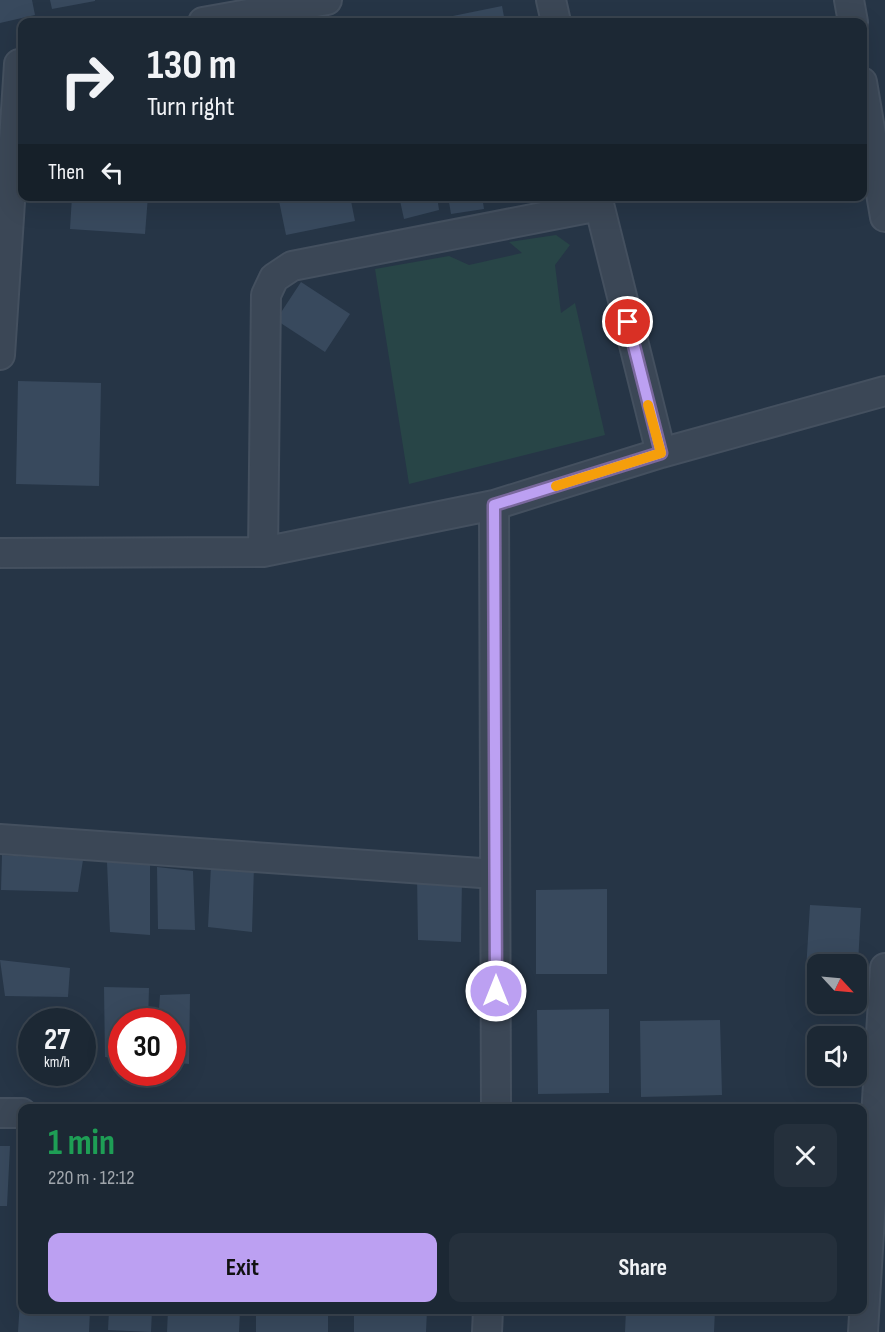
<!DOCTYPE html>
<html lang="en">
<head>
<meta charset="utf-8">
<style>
	:root { --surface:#1c2834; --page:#25303c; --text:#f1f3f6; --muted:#a0a6ac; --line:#3a444f; --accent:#bca0f2 }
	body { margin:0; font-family:"Sofia Sans Condensed",sans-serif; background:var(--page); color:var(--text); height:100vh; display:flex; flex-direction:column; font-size:22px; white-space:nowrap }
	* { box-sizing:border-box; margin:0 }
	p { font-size:20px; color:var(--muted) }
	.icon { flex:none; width:33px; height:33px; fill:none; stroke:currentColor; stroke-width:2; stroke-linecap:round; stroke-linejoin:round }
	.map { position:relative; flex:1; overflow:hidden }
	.details { position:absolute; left:18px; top:1104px; width:849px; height:210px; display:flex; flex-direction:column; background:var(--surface); border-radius:12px; box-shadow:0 6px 24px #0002,0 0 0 2px var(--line) }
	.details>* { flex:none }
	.hud { position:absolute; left:18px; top:18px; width:849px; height:183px; border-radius:12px; box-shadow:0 6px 24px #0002,0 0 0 2px var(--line); background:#1c2834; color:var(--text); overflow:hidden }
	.needle { width:39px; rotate:116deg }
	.controls { position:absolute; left:807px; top:954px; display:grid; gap:12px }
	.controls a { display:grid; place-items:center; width:60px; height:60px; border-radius:12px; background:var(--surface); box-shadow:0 6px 24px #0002,0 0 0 2px var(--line); font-size:30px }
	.speed { position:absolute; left:18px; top:1008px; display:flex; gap:12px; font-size:30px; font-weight:700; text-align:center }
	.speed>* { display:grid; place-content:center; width:78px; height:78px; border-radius:50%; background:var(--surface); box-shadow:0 6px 24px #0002,0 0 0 2px var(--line); line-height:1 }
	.speed small { font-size:15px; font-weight:400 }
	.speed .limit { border:9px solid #d22; background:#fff; color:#111 }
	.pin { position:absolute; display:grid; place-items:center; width:51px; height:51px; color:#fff; margin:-26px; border:3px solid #fff; border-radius:50%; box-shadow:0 2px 6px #0007 }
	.me { position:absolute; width:66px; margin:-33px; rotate:0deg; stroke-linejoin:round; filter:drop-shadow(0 0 4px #0008) }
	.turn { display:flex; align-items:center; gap:21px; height:126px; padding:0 30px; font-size:27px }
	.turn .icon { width:78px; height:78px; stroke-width:2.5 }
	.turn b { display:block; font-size:42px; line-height:51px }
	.then { display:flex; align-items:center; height:57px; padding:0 30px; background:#0003; gap:12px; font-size:22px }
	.round { display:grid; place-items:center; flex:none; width:63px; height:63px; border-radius:12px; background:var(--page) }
	.overview { display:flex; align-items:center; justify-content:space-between; height:102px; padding:0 30px }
	h1 { font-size:36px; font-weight:700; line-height:45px; color:#1e9e55 }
	.primary-button { display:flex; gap:12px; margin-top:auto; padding:12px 30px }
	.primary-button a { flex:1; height:69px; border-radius:12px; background:var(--accent); color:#111; font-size:24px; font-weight:700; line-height:69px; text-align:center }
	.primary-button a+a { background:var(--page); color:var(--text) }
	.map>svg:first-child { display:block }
</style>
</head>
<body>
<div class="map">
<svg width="885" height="1332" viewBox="0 0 885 1332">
	<rect width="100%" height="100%" fill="#263546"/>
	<path fill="#284547" d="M556,235l14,10 -15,20 6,48 14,-10 30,132 -196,49 -34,-215 74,-13 20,9 53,-12 -13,-11z"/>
	<path fill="#38495d" d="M0,0h32l3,15 -35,8z
		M50,0h45v1l-43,8z
		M502,6l3,16h-67v-3z
		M72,196h76l-3,38 -75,-5z
		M278,196h72l5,25 -69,14z
		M399,196h38l2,14 -35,9z
		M448,196h34l2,13 -33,5z
		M301,282l49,32 -25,38 -49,-32z
		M18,381l83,2 -2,103 -83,-2z
		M2,855l81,5 -5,32 -77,-2z
		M107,862l43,1v72l-40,-3z
		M211,865l43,1 -2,66 -44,-5z
		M157,867l36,4 2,59 -37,-1z
		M417,875l45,4 -1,63 -43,-2z
		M607,889v85h-71v-84z
		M810,905l51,3 -3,56h-40v24l-13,-1z
		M0,960l70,8 -2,29 -63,-1z
		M104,987l45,1 -1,34h-26v37l-17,-2z
		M190,994l-1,70 -17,-2v-40h-14l2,-27z
		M609,1009v84l-71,1 -1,-84z
		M720,1020l2,75 -81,2 -1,-76z
		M0,1146h10l-3,60h-7z
		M21,1285l1,25h68l-1,22h-71z
		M109,1310h43l-1,22 -43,-2z
		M168,1310h72l-1,22h-72z
		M256,1310h72v22h-72z
		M354,1310h73l-1,22h-72z
		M626,1310h89l-1,22h-89z"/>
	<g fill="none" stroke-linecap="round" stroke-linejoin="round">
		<defs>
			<path id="street" d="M551,0l5,22
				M849,0l4,22
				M203,22l124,-22
				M862,82l23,135
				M597,196l64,257
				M0,355l19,-291
				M494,505l2,603
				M263,552l3,-257 8,-17 18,-12 307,-60
				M0,553l263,-1 231,-47 167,-52 224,-62
				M0,839l495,35
				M0,1113h22
				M487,1332l1,-22
				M863,1332l22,-364"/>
		</defs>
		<use href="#street" stroke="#44505f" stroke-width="32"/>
		<use href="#street" stroke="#3b4756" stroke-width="28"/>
	</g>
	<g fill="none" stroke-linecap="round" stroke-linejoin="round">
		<defs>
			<path id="route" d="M496,991l-2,-486 167,-52 -33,-131"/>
		</defs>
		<use href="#route" stroke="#7a689d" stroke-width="15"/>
		<use href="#route" stroke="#bca0f2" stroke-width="10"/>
		<path stroke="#f59e0b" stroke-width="10" d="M556,486l105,-33 -13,-48"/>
	</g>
</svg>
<div class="controls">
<a><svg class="needle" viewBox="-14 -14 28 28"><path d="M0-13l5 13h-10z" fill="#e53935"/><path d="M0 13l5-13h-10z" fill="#a0a6ac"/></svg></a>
<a><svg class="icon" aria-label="sound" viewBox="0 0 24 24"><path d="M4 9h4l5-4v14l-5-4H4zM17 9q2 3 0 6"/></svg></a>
</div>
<div class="speed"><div>27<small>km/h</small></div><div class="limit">30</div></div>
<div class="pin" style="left:628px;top:322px;background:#d93025"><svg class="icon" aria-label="arrive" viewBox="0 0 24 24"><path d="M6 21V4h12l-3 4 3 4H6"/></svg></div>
<svg class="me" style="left:496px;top:991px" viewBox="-20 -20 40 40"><circle r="17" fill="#bca0f2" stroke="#fff" stroke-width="3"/><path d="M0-11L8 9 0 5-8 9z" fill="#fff"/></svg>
<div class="hud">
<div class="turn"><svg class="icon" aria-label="right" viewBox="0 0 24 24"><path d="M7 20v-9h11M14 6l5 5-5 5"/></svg><div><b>130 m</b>Turn right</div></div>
<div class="then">Then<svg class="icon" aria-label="left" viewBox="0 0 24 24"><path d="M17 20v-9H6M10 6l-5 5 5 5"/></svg></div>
</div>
<section class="details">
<div class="overview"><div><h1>1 min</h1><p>220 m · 12:12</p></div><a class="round"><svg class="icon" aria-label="close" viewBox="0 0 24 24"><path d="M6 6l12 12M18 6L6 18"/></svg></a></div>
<div class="primary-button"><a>Exit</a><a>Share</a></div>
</section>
</div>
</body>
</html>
